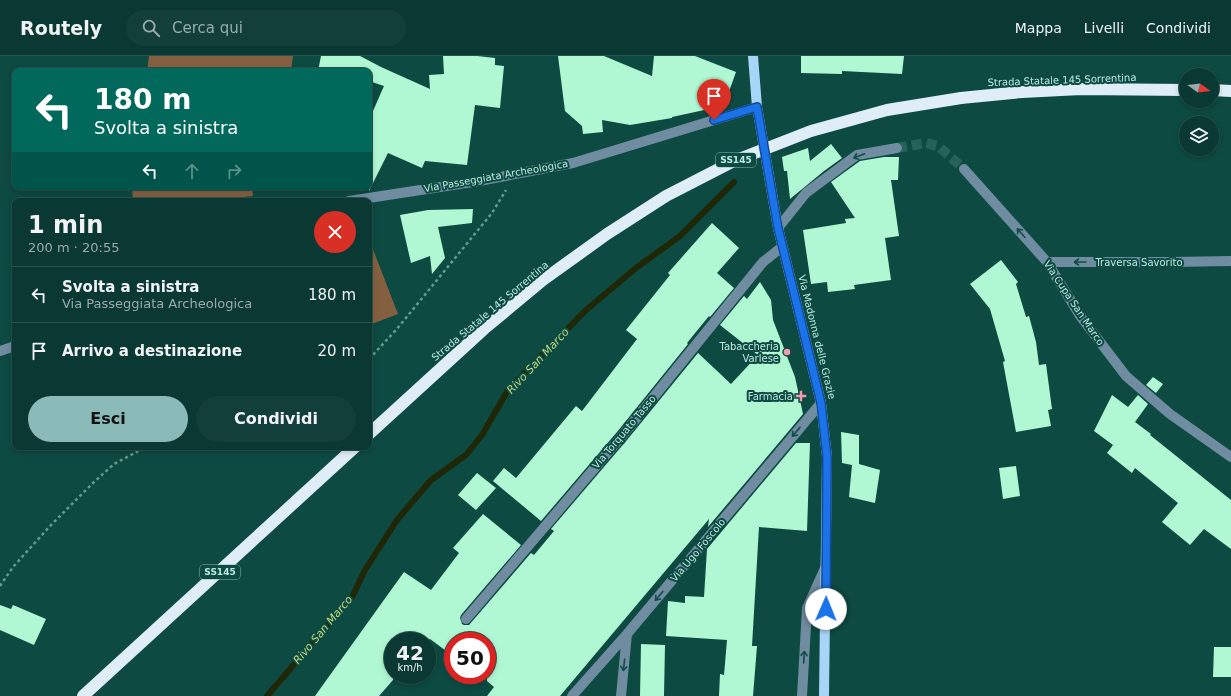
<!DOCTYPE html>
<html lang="it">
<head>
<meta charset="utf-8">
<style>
	:root { --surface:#0a3832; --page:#133f3a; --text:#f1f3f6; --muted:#99acac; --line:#2a524d; --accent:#8bbbb9 }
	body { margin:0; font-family:"DejaVu Sans",sans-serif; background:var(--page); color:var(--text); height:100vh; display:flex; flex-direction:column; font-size:15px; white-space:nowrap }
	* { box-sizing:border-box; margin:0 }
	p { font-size:13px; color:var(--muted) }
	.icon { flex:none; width:22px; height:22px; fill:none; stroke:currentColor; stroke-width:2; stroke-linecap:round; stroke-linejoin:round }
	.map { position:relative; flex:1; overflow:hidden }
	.drawer { position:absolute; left:12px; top:142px; width:360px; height:252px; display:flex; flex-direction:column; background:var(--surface); border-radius:8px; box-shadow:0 2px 6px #0003,0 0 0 1px var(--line) }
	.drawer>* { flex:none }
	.hud { position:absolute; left:12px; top:12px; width:360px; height:122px; border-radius:8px; box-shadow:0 2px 6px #0003,0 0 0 1px var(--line); background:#00695c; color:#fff; overflow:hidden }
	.needle { width:26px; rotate:105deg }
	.tools { position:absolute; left:1179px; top:12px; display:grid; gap:8px }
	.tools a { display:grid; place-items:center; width:40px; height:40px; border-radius:50%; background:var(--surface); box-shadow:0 2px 6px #0003,0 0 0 1px var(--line); font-size:20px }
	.speed { position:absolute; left:384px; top:576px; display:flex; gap:8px; font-size:20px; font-weight:700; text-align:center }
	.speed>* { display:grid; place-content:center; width:52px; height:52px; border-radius:50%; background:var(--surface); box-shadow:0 2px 6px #0003,0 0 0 1px var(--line); line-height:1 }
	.speed small { font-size:10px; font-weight:400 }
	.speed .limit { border:6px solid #d22; background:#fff; color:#111 }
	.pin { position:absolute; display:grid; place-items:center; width:34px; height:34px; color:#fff; margin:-41px -17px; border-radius:50% 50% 50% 0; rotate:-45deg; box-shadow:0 0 4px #0007 }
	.pin .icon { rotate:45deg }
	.me { position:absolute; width:44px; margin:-22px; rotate:1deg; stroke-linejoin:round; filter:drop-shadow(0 0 3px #0008) }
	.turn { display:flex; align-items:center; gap:14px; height:84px; padding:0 16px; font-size:18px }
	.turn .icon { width:52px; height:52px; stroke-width:2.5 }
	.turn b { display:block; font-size:28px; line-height:34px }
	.lanes { display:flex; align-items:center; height:38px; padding:0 16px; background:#0003; justify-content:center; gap:20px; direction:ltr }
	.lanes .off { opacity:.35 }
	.round { display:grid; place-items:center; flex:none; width:42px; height:42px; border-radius:21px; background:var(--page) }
	.headline { display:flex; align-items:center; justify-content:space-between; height:68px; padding:0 16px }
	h1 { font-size:24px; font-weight:600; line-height:30px }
	.primary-button { display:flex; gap:8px; margin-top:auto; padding:8px 16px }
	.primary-button a { flex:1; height:46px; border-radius:24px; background:var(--accent); color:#111; font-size:16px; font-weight:600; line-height:46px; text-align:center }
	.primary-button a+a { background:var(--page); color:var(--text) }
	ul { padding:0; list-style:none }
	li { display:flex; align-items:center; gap:12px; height:56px; padding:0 16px; border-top:1px solid var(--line) }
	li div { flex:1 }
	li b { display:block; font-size:15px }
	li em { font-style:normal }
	header { display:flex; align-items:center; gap:24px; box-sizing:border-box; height:56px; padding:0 20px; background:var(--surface); border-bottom:1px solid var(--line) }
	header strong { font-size:19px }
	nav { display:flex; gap:22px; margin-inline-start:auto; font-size:14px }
	.search { width:280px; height:36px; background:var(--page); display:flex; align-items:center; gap:10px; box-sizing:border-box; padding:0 14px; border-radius:22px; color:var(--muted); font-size:15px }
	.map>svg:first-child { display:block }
</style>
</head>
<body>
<header>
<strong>Routely</strong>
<div class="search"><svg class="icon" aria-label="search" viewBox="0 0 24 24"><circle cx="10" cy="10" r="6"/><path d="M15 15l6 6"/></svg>Cerca qui</div>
<nav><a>Mappa</a><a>Livelli</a><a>Condividi</a></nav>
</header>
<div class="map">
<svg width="1231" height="640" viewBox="0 0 1231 640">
	<rect width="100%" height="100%" fill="#0d4a42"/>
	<path fill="#856040" d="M149,0h144l-2,15h-144z
		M132,131h120l1,9 -45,5h-75z
		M369,183l29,75 -29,11z"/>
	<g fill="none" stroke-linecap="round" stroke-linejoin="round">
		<path stroke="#1f2707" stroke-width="6" d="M267,640l85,-99 13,-27 32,-50 34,-40 35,-25 16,-20 26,-45 78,-80 50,-42 44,-32 54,-54"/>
	</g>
	<path fill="#b0f8d3" d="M321,0h39l21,11 49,22 -1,-14 15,-1 -1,-18h34l18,2v7l9,1 -4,42 -25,-3 -8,60 -42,-4 -3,7 -34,-15 -19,38v-71l15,-34 -15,-5v-10h-51z
		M558,0h46l48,20 2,-20h41l41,16 -10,28 -20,-7 3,16 -37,8v1l-42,7 -28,-5 1,12 -20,2 -1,-8 -17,-15z
		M801,0h103l-2,18 -60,-3v3l-41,-1z
		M831,88l11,14 -18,13 -34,28 -3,-28h-3l-2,-14 26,-9 2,13z
		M884,101h15l-1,23h-7l8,56 -14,2 6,42 -37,5 1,4 -27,3 -1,-10 -16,2 -8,-54 43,-7 -1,-4 10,-1 -24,-36 29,-21z
		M473,153l-1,14 -34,4 7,31 -13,16 -2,-18 -19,7 -11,-48 28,-5z
		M712,167l27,25 -22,25 17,15 -24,29 -1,-1 -22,27 1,1 -71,88 -76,89 -48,-40 11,-13 12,10 60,-72 6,5 55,-72 -11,-9 44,-55 -2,-2z
		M1001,204l17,22 -2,2 10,33 3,-1 7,26 3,23 7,-1 6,45 -4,1 3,16 -35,6 -13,-70 2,-1 -15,-52 -20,-25z
		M760,226l11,18 2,20 22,57 8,37 -95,113 1,-8 -149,177h-73l7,-9 -7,-6v-40h-34v15l-23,-17 -2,2h-35v39l-14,16h-64l89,-124 27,18 28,-37 -6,-5 30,-34 38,31 -60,70 -1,3 2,6 2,1h5l62,-72 3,2 20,-24 -3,-2 76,-89 71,-87 33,31 27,-29 -38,-30 24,-29 3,3z
		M1153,321l10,7 -7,9 -10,-8z
		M1112,339l16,12 10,-12 10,9 -13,18 16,12 -1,1 81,65v49l-27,-20 -14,16 -28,-23 16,-19 -43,-35 -3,5 -25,-20 6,-8 -19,-14z
		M841,376l18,3v29l21,6 -5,33 -26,-6 3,-32 -10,-2z
		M796,387h14l-3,88 -48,-4 -7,119h5l-4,50h-34l1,-22 4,1 3,-35 -61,-4 2,-35 17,2v-7l19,1 3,-48z
		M1016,410l4,30 -17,3 -4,-31z
		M477,417l19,15 -20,22 -18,-15z
		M0,549l11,4 2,-4 33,14 -12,26 -34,-15z
		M641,588l24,1 -1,51h-24z
		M1214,591h17v30h-18z"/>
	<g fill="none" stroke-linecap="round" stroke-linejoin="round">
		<path stroke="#27625a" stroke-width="10" stroke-dasharray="10 5" stroke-linecap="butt" d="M897,92l29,-5 12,3 26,23"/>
		<path stroke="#639a91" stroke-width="2.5" stroke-dasharray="3 3" stroke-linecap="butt" d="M369,303l27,-29 96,-117 14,-23
			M0,530l13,-19 38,-42 42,-42 21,-19 32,-17"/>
		<path stroke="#708ca1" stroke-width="10" d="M964,113l83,93 34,55 45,59 44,38 61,43
			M349,145l130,-20 94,-18 184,-56
			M778,172l28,-35 51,-38 40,-7
			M1047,206h124l60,-1
			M0,295l15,-5
			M466,563l156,-183 141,-174 19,-15
			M572,640l55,-62 194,-231
			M621,640l6,-62
			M802,640l5,-88 19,-42"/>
		<path stroke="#a7d5f8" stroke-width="10" d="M753,0l4,51 21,121 43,175 6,54 -3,239"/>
		<path stroke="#dfedf7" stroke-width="12" d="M1212,34l19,1
			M83,640l272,-249"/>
		<path stroke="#dfedf7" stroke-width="12" d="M369,378l115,-105 59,-49 64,-46 59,-38 68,-35 77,-30 76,-21 74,-12 61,-6 59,-3 105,1"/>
	</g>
	<defs><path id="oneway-shaft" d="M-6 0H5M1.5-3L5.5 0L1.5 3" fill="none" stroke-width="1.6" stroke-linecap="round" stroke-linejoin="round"/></defs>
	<g stroke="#124d47">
		<use href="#oneway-shaft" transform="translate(859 100) rotate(159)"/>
		<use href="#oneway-shaft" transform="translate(1021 177) rotate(-132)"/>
		<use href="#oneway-shaft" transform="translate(1080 206) rotate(180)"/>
		<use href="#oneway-shaft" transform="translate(796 376) rotate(130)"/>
		<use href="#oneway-shaft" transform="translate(659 540) rotate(130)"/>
		<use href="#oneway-shaft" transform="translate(804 601) rotate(-87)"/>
		<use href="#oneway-shaft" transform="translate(624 609) rotate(96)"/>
	</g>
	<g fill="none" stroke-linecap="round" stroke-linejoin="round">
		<defs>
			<path id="route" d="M714,64l43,-13 21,121 43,175 6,54 -1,152"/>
		</defs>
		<use href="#route" stroke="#114b97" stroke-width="10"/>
		<use href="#route" stroke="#1a73e8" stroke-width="7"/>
	</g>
	<g fill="#f19ab2" stroke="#0d4a42" stroke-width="1.5">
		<circle cx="787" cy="296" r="4"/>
		<path d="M799 334h4v4h4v4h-4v4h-4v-4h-4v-4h4z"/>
	</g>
	<g text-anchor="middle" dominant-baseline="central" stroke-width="4" stroke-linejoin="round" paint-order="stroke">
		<g fill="#0d4a42" stroke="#86bab1" stroke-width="1">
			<rect x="716" y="97" width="40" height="14" rx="3"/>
			<rect x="200" y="509" width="40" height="14" rx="3"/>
		</g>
		<g font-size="9" font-weight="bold" fill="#baeae0">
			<text x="736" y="104">SS145</text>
			<text x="220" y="516">SS145</text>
		</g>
		<g font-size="10" fill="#baeae0" stroke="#0d4a42">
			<text transform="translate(1062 24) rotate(-2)">Strada Statale 145 Sorrentina</text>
			<text transform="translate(496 120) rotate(-10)">Via Passeggiata Archeologica</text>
			<text x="1139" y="206">Traversa Savorito</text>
			<text transform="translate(1074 247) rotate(56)">Via Cupa San Marco</text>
			<text transform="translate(490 255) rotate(-40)">Strada Statale 145 Sorrentina</text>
			<text transform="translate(817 281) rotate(76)">Via Madonna delle Grazie</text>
			<text transform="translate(624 376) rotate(-50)">Via Torquato Tasso</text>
			<text transform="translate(698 494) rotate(-50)">Via Ugo Foscolo</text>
		</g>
		<g font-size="10" fill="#baeae0" stroke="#0d4a42" text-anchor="end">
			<text x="779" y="290">Tabaccheria<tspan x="779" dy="12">Varlese</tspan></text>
			<text x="793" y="340">Farmacia</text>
		</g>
		<g font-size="11" font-style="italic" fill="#c0d980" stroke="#0d4a42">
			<text transform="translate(538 305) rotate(-47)">Rivo San Marco</text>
			<text transform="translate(323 574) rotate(-50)">Rivo San Marco</text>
		</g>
	</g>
</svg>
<div class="tools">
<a><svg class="needle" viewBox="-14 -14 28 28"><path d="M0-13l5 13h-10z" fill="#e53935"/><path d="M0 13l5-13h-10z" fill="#99acac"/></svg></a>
<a><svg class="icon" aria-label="layers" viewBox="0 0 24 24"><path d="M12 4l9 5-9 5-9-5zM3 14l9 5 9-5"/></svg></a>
</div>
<div class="speed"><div>42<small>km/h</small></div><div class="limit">50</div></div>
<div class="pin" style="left:714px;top:64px;background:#d93025"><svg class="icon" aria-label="arrive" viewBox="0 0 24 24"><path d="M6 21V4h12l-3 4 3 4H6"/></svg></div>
<svg class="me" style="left:826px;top:553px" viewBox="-20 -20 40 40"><circle r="19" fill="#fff"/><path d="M0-13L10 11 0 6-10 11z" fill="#1a73e8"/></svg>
<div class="hud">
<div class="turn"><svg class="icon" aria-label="left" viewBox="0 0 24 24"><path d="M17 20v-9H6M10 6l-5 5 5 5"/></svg><div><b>180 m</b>Svolta a sinistra</div></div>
<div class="lanes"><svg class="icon" aria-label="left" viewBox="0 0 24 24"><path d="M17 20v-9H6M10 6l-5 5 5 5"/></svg><svg class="icon off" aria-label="ahead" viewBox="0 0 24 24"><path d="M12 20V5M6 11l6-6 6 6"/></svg><svg class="icon off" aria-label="right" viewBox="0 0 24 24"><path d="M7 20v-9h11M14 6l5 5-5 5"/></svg></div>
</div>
<section class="drawer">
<div class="headline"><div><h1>1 min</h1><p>200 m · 20:55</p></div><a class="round" style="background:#d93025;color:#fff"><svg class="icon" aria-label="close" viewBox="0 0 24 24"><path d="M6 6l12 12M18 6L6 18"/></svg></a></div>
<ul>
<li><svg class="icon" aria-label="left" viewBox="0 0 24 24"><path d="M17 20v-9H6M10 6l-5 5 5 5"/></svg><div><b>Svolta a sinistra</b><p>Via Passeggiata Archeologica</p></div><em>180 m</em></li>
<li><svg class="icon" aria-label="arrive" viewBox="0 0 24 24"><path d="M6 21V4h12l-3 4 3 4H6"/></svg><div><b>Arrivo a destinazione</b></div><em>20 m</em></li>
</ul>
<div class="primary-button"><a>Esci</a><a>Condividi</a></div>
</section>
</div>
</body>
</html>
